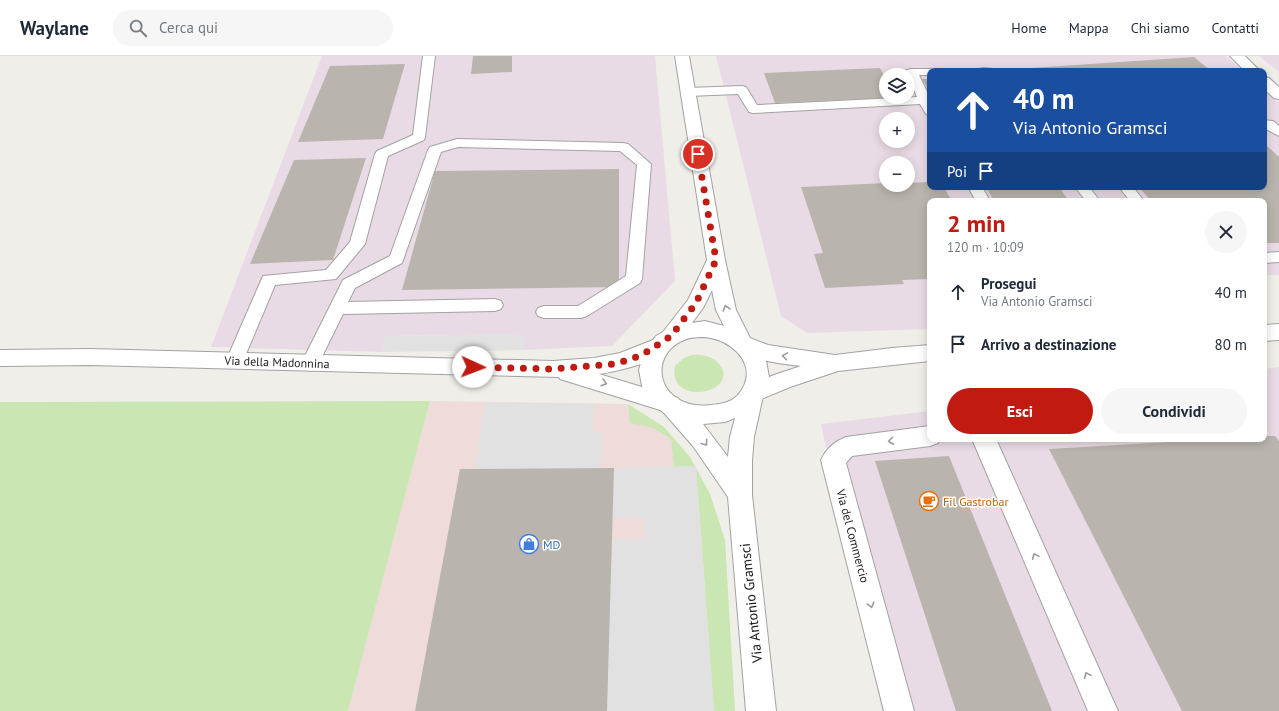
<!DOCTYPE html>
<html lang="it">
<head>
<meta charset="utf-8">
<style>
	:root { --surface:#fff; --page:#f6f6f7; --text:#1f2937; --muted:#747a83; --line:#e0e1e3; --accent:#c11b11 }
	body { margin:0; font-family:"PT Sans",sans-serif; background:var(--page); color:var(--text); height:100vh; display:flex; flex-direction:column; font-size:15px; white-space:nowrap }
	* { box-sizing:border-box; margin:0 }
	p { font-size:13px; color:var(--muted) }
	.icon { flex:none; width:22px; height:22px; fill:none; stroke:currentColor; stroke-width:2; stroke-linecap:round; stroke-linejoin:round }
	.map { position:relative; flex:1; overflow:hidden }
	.details { position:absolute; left:927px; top:142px; width:340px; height:244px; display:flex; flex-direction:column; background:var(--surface); border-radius:8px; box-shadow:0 2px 10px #0003 }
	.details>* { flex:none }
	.hud { position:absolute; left:927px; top:12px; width:340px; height:122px; border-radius:8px; box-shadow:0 2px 10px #0003; background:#1a4fa0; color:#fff; overflow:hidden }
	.controls { position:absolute; left:879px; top:12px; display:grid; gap:8px }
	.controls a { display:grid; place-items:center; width:36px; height:36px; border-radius:50%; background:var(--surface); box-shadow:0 2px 10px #0003; font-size:20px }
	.pin { position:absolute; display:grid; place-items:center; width:34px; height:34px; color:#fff; margin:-17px; border:2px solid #fff; border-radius:50%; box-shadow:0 1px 4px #0007 }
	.me { position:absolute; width:44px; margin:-22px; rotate:92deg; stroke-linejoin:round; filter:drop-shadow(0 0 3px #0008) }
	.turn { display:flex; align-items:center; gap:14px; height:84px; padding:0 20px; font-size:18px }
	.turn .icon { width:52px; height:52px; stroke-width:2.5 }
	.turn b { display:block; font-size:28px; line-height:34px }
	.then { display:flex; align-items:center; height:38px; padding:0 20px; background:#0003; gap:8px; font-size:15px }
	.round { display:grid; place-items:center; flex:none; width:42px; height:42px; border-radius:21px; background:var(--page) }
	.headline { display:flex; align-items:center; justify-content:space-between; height:68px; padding:0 20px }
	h1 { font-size:24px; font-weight:800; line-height:30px; color:var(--accent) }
	.button { display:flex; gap:8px; margin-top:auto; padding:8px 20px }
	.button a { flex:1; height:46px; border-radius:24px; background:var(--accent); color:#fff; font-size:16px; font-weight:800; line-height:46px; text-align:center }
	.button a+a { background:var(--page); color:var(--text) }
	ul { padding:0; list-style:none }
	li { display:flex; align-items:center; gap:12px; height:52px; padding:0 20px }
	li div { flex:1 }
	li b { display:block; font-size:15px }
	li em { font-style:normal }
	header { display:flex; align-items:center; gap:24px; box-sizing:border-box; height:56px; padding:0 20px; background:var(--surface); border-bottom:1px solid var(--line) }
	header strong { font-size:19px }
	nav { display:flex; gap:22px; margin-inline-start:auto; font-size:14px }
	.search { width:280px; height:36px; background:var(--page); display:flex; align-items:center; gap:10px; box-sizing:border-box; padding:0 14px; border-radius:22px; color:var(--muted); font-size:15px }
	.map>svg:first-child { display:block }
</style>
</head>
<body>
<header>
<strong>Waylane</strong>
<div class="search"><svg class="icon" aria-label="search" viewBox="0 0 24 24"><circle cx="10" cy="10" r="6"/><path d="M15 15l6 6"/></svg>Cerca qui</div>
<nav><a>Home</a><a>Mappa</a><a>Chi siamo</a><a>Contatti</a></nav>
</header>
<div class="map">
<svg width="1279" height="655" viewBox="0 0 1279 655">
	<rect width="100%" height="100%" fill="#f0eee8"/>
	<path fill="#efdbd9" d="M430,345l198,3 3,19 22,5 18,11 3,28 22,-1 18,245h-366z"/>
	<path fill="#e9dbe5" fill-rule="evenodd" d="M322,0h333l20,225 -63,65 -90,4 2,-16 -138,2 -4,16 -171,-5z
		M716,0h510l17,15h-313v116h334v-97l15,13v172h-15v-74h-334v128l-123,4 -26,-17zM886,19h22v22h-22zM886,63h22v22h-22zM886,107h22v22h-22z
		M1259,0h20v16z
		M1279,311v344h-397l-61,-287 109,-13v28h334v-70z"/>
	<path fill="#c9e6b3" d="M692,299c10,-1 21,1 28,10 20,29 -53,42 -45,1l9,-8z
		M430,345l-82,310h-348v-309z
		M628,348l36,23 26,30 20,37 15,46 10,171h-21l-18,-244h-22l-3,-28 -18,-11 -23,-5z"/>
	<path fill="#e1e1e1" d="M524,278l-2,16 -140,2 4,-16z
		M485,346l110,2 -2,28h9l-2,37h-125z
		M696,410l18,245h-107l5,-172h32v-21h-32l2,-50z"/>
	<path fill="#bab4ae" d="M473,0h39v16l-41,2z
		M1194,1l17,14h-192l-2,-2z
		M405,8l-22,75 -85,3 32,-76z
		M880,12l6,11v19l-111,5 -11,-30z
		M922,23h8v13z
		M1264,87l15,14v86h-15v-42h-113l-12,-14h125z
		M366,102l-33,102 -83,4 44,-104z
		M619,113v118l-217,3 33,-119z
		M930,126v5h14l8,14h-22v78l-28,1 2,4 -79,4 -11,-34 9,-1 -22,-66 85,-4v2h22v-2z
		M986,131h73l10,14h-75z
		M1264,380h11l4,5v270h-97l-133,-262 171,-10h44z
		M949,400l103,255h-96l-81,-250z
		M614,412l-7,243h-192l45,-242z"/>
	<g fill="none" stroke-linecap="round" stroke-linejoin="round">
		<defs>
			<path id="service" d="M423,0h12l-10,81 -1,3 -36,16 -23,88 -29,35 -61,6 -34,81 -6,2 -6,-2 -3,-5 37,-85 63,-6 24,-28 25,-88 2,-3 36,-16z
				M983,12l10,1 2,2h-18l2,-2z
				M911,13h19l5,2h-5v4h-11l11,23v17l-4,-1 -6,-10 -167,9 -4,-1 -11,-18 -50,2 -4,-1 -2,-3 2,-3 4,-1 54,-2 4,1 11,18 160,-8 -9,-22 -3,-3 2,-2z
				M1264,64l9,1 6,5v10l-15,-8z
				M457,83l166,4 5,1 23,20 -9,115 -2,4 -53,33 -6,2h-37l-6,-2 -2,-4 2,-4 6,-2h34l48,-30 11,-111 -17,-14 -162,-4 -17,5 -39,111 -47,25 -7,14 147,-3 6,2 2,4 -2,4 -6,2 -152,3 -27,55 -6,2 -6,-2 -3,-5 42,-84 47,-24 38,-106 2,-3z
				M968,131h14l8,14h-14z
				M1075,131h14l11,14h-14z
				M1119,131h14l11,14h-14z
				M1279,196v10l-15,1v-10z"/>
			<path id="minor" d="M1230,0h15l15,15h-15z
				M1264,21l5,1 10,9v12l-5,-1 -10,-9z
				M1279,268v16l-15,1v-16z
				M742,279l26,10 67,10 57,-7 38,-3v16l-92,10 -48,16 -38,16 -8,-3 -3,-6 3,-6 30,-13 27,-9c-18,-2 -60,-6 -69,-23l3,-6z
				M658,282l7,2 4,6c-10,17 -52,25 -70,28l79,24 3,6 -3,6 -8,3 -110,-34 -1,-2 -469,-12 -90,1v-16l90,-1 463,12 41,-3 26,-5z
				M930,370v13h10l-2,4 -8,3 -78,10 -6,7 68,248h-30l-63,-251c5,-11 14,-19 25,-23z
				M972,383h24l122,272h-30z"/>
			<path id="tertiary" d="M675,0h14l36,204 11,50 15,30 15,21 3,16 -6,19 -9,41 -2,23v35l24,216h-30l-18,-214 -35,-51 -29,-33 -9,-7 -13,-20 -3,-16 4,-15 3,-6 10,-13 7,-4 25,-32 19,-40zM712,234l4,20 8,16 -19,-5 -13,2 11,-15zM705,281c6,1 12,2 18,5 22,11 33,33 14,54 -7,7 -17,8 -26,9 -8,1 -18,1 -27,-3 -30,-12 -30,-50 0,-62 6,-3 14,-3 21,-3zM735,362l-5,19 -2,20 -25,-33 22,-2z"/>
		</defs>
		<use href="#service" stroke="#a2a2a2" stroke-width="2"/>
		<use href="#minor" stroke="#a2a2a2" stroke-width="2"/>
		<use href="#tertiary" stroke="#a2a2a2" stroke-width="2"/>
		<use href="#service" fill="#fff" fill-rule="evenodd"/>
		<use href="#minor" fill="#fff" fill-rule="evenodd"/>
		<use href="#tertiary" fill="#fff" fill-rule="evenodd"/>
	</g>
	<defs><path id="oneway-chevron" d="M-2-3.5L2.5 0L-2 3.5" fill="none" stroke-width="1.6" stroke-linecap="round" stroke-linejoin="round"/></defs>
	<g stroke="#9b9b9b">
		<use href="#oneway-chevron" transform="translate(726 252) rotate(-106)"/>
		<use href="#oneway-chevron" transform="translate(785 300) rotate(-171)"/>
		<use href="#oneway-chevron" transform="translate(604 327) rotate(16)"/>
		<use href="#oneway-chevron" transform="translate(891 385) rotate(173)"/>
		<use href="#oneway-chevron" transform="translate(705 387) rotate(53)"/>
		<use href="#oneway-chevron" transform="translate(1035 500) rotate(-114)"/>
		<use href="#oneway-chevron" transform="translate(871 549) rotate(75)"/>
		<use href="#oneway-chevron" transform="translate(1087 619) rotate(-114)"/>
	</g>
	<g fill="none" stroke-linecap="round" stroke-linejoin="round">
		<path stroke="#c11b11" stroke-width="7" stroke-dasharray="0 12.6" d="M473,311l80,2 60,-5 19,-5 13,-6 26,-17 25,-33 20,-43 -18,-106"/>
	</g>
	<defs>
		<symbol id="cafe-ring" viewBox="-11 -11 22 22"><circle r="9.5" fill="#fff" stroke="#e8710a" stroke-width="1.5"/><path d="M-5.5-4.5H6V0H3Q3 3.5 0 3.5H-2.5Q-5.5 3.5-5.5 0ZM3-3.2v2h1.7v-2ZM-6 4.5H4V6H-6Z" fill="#e8710a"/></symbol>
		<symbol id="shop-ring" viewBox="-11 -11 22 22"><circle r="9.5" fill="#fff" stroke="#3f7fe0" stroke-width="1.5"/><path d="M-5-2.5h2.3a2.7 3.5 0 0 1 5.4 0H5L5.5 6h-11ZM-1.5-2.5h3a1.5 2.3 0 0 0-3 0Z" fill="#3f7fe0"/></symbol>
	</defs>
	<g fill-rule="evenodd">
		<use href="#cafe-ring" x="918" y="434" width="22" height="22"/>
		<use href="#shop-ring" x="518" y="477" width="22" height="22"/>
	</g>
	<g text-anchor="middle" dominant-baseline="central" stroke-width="3" stroke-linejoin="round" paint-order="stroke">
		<g font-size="12" fill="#212121" stroke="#fff">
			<text transform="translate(277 306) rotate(2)">Via della Madonnina</text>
			<text transform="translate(853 480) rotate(75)">Via del Commercio</text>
		</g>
		<g font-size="12" fill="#c56008" stroke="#fff" text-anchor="start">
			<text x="943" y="445">Fil Gastrobar</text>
		</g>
		<g font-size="12" fill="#366cbe" stroke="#fff" text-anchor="start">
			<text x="543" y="488">MD</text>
		</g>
		<g font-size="14" fill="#212121" stroke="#fff">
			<text transform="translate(751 547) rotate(-96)">Via Antonio Gramsci</text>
		</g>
	</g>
</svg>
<div class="controls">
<a><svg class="icon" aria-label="layers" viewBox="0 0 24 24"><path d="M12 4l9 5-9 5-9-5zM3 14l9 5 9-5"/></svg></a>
<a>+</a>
<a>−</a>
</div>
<div class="pin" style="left:698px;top:98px;background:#d93025"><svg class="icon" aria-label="arrive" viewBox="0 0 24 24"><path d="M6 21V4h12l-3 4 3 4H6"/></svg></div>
<svg class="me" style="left:473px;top:311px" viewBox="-20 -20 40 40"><circle r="19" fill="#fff"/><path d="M0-13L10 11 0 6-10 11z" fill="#c11b11"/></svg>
<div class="hud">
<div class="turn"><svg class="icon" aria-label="ahead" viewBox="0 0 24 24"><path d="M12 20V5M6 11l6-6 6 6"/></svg><div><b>40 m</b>Via Antonio Gramsci</div></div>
<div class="then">Poi<svg class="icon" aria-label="arrive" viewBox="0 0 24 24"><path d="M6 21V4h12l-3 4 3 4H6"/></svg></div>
</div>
<section class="details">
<div class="headline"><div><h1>2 min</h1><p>120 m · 10:09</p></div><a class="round"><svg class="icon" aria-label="close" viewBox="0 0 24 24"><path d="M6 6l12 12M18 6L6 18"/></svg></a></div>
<ul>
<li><svg class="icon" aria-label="ahead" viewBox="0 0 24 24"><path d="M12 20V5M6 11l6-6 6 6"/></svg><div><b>Prosegui</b><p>Via Antonio Gramsci</p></div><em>40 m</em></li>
<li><svg class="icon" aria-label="arrive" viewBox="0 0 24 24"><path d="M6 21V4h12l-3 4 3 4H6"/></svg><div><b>Arrivo a destinazione</b></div><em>80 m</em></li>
</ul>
<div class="button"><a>Esci</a><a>Condividi</a></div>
</section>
</div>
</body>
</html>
